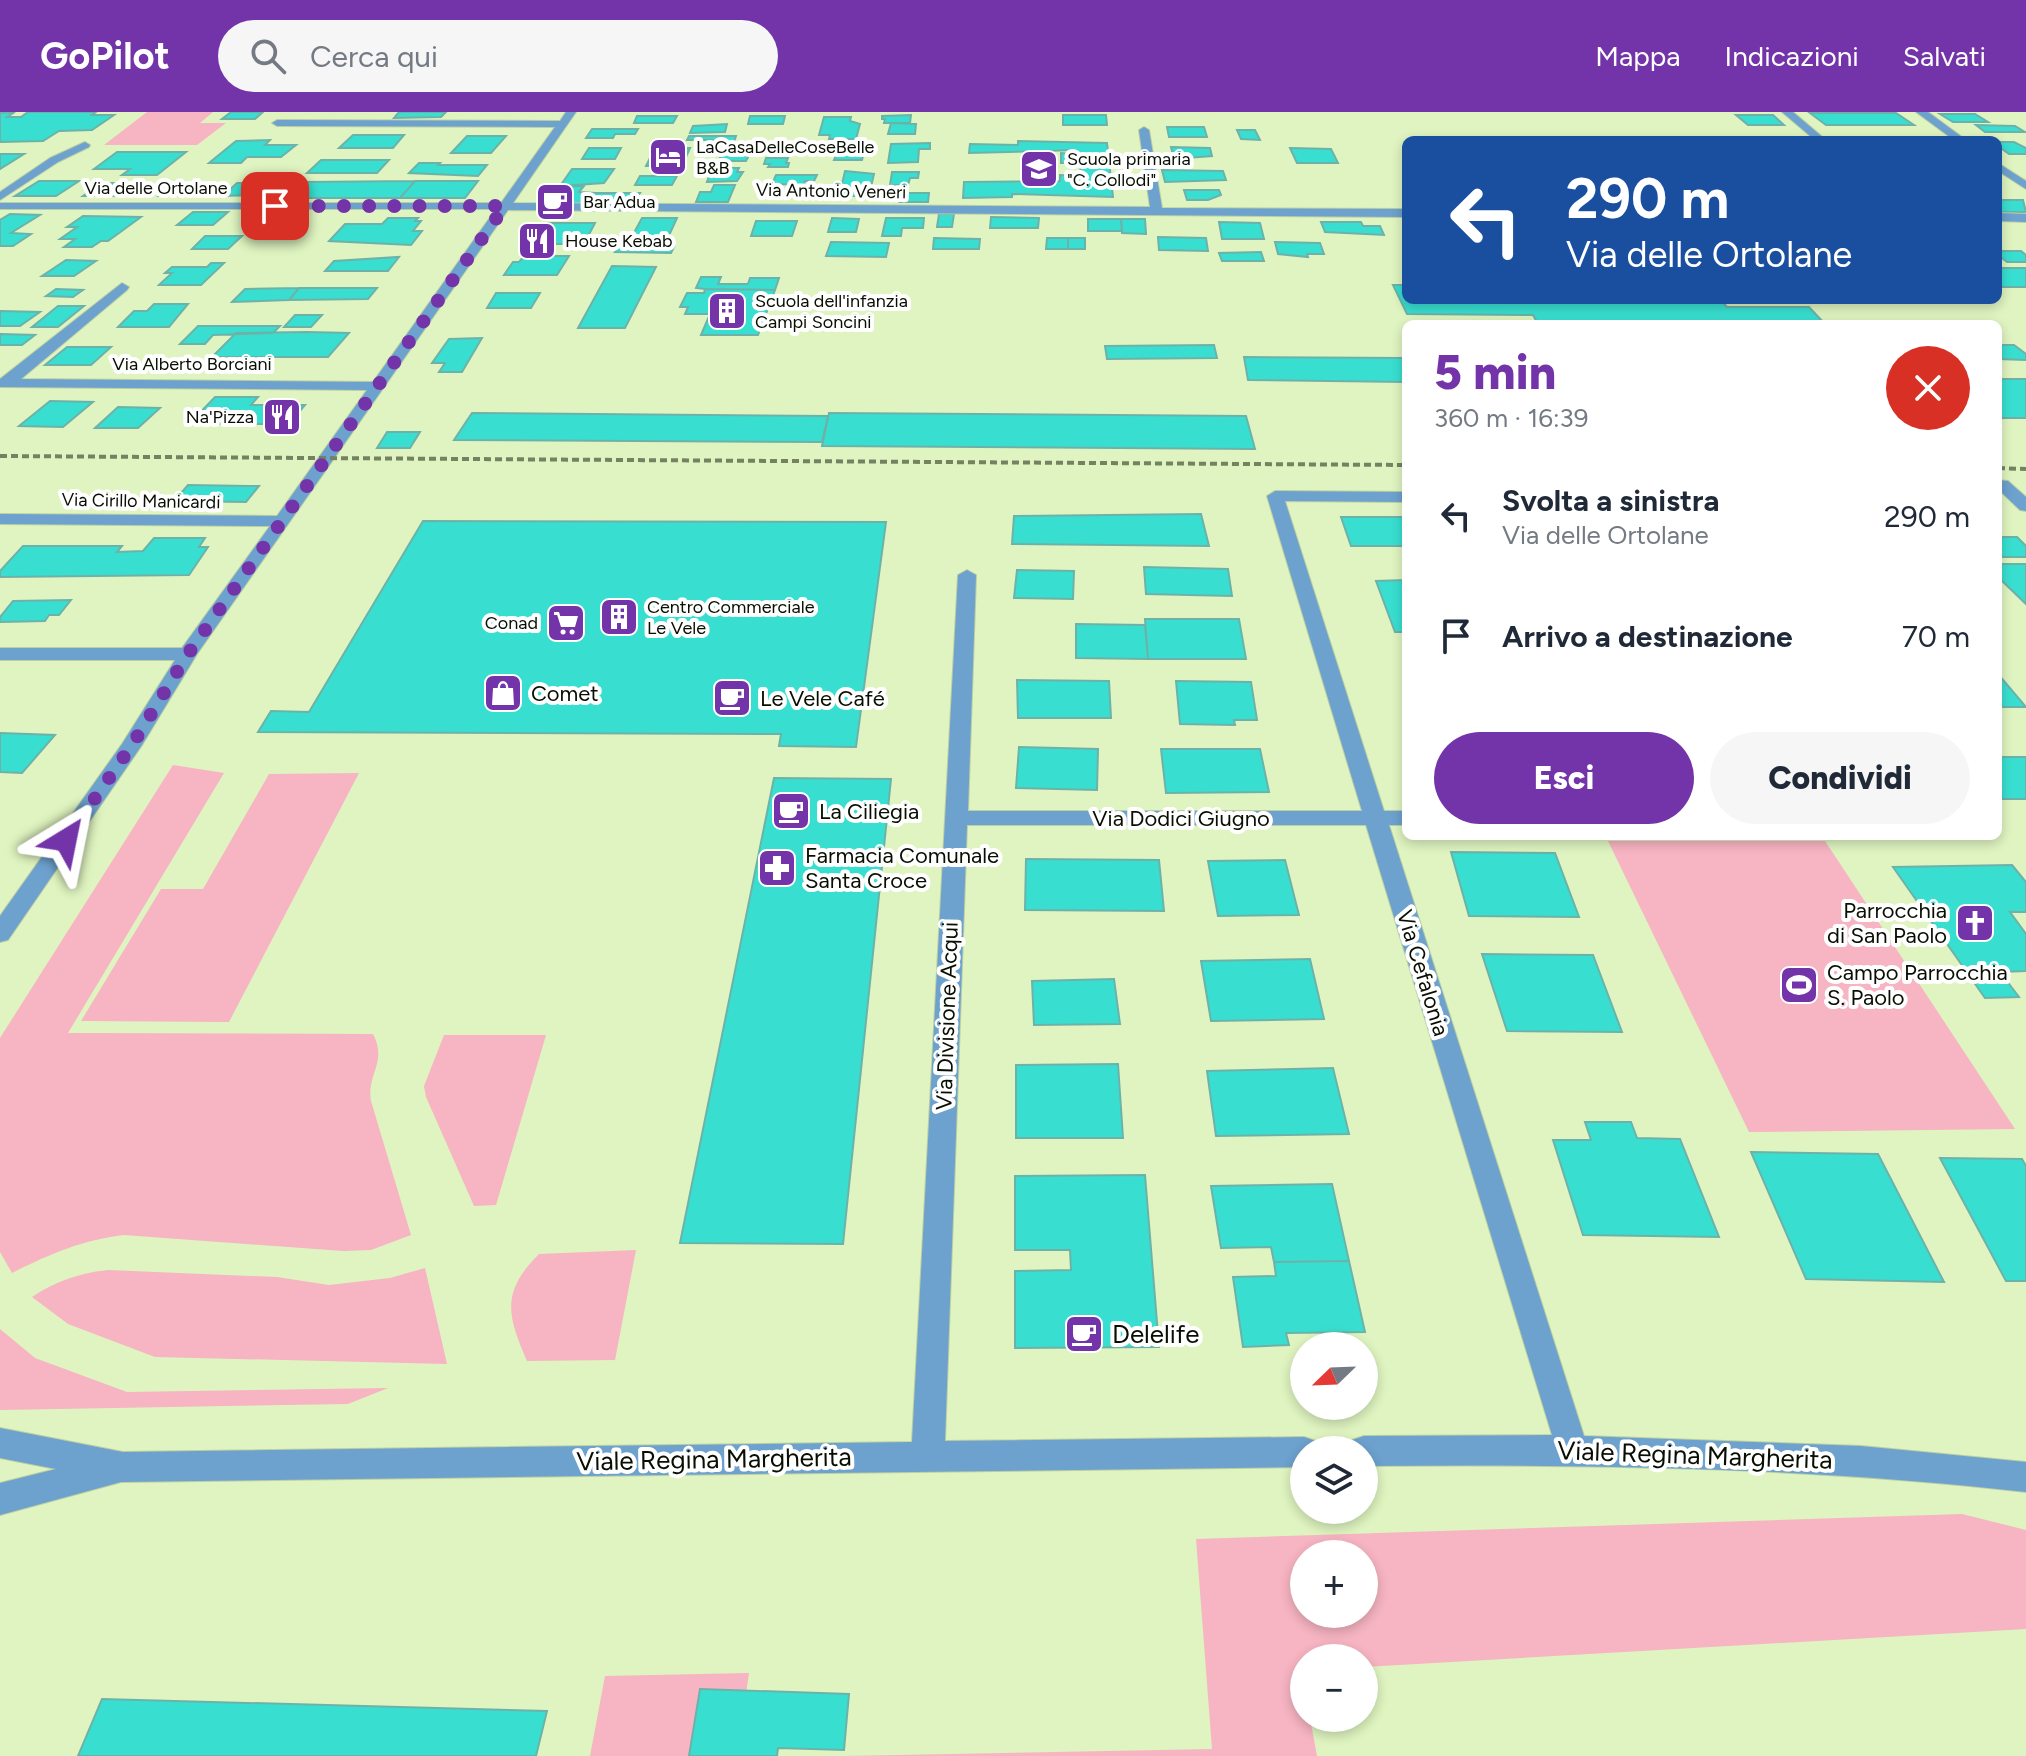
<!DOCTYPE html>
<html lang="it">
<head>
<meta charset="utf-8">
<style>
	:root { --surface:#fff; --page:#f6f6f7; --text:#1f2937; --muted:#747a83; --accent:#7434a9 }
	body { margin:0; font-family:Figtree,sans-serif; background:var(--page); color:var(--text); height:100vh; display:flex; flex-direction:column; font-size:30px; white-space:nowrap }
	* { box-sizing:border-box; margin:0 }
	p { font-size:26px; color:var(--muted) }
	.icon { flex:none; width:44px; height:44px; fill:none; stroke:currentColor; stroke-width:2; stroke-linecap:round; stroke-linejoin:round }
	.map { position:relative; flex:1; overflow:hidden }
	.sheet { position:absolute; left:1402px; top:208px; width:600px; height:520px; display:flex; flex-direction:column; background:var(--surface); border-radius:12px; box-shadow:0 4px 12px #0003 }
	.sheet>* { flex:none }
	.top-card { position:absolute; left:1402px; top:24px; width:600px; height:168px; border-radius:12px; box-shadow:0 4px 12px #0003; background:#1a4fa0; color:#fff; overflow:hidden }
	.needle { width:52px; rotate:247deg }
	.tools { position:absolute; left:1290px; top:1220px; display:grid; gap:16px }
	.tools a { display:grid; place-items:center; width:88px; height:88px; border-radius:50%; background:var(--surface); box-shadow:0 4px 12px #0003; font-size:40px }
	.pin { position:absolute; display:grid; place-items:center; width:68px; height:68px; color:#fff; margin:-34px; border-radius:16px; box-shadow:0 4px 12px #0006 }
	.me { position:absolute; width:88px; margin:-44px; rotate:35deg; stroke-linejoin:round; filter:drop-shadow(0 0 6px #0008) }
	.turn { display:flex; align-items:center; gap:28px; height:168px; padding:0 32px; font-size:36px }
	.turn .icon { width:104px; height:104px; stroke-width:2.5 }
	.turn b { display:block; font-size:56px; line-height:68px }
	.round { display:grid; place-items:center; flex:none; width:84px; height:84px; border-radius:42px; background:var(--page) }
	.headline { display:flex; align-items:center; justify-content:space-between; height:136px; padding:0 32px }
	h1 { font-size:48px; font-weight:800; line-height:60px; color:var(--accent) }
	.primary-button { display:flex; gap:16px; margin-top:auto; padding:16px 32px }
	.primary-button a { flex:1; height:92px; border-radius:48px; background:var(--accent); color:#fff; font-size:32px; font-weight:800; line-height:92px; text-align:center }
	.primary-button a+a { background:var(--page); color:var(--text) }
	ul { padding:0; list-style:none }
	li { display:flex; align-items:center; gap:24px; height:120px; padding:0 32px }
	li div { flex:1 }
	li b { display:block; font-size:30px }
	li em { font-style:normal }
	header { display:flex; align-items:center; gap:48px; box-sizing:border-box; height:112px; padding:0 40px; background:var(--accent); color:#fff }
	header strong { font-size:38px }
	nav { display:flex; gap:44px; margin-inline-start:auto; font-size:28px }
	.search { width:560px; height:72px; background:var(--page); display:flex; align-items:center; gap:20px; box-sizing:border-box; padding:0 28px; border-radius:44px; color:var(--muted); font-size:30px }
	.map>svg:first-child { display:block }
</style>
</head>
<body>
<header>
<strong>GoPilot</strong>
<div class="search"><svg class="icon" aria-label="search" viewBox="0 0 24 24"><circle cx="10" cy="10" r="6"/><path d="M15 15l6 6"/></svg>Cerca qui</div>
<nav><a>Mappa</a><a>Indicazioni</a><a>Salvati</a></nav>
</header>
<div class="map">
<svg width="2026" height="1644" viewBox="0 0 2026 1644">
	<rect width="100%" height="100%" fill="#dff4c0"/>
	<path fill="#f7b4c2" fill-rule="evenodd" d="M147,0h66l-13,11h26l-29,22h-93z
		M173,653l51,8 -156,260 305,1c15,29 -7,40 -2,67l40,134 -40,15 -28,1 -219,-16c-42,5 -74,19 -112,38l-12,-21v-214z
		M359,661l-130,249 -148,-1 80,-132h42l66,-115z
		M1608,729h217l190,288 -266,3z
		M444,923h102l-50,170 -22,1 -48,-109 -2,-11z
		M636,1138l-21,110 -88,1c-20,-46 -26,-69 12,-107z
		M425,1156l22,96 -292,-7 -87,-33 -36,-27c24,-16 47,-24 76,-27l169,7 52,8 61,-7z
		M0,1217l35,29 92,34 261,-4 -40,16 -348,6z
		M1962,1402l64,16v99l-662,38v-9h-60v13h-3l3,47h6l7,38h-473l368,-7 -16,-210zM1304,1442h60v60h-60z
		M749,1561l-12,83h-147l15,-80z"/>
	<path fill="#38dfd0" stroke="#6db2a9" stroke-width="2" d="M15,0l-8,5h14l7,-5h68l-4,3h22l-22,15 -33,1 -16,10 -43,1v-29z
		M231,0h32l-8,7h-33z
		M399,0h47l-5,5 -47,1z
		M1810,1h86l18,12h-88z
		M1940,2h35l13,8h-35z
		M911,3l-1,8h-26l1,-4h-3v-3z
		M1063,3h43l1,10h-44z
		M1736,3h37l11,10h-36z
		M637,4h40l-4,7h-39z
		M750,4h35l-2,8h-35z
		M824,5h27l-1,4 10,3 -4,15h-27l1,-4h-11z
		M891,11l25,1 -1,10h-27z
		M727,12l-2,8 -35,1 3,-7z
		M1976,13l39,1 10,6h-40z
		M1167,15h37l3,10h-38z
		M592,17h46l-3,5h-20l-2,4h-27z
		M1237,18h18l5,10 -19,-1z
		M353,23h51l-11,13h-54z
		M467,24h39l-15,17h-40z
		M689,24h47l-2,6h-13l2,-2h-36z
		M270,28l-5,5h31l-15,12h-34l-6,6h-32l27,-22z
		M1018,29l89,2 6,54 -101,-3v3l-49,1 1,-16 96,-1v-6l21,1 -1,-13h-19v-10l16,1v-4l-108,3 1,-9 48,1z
		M1998,30h16l12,6v6h-17l-11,-8z
		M930,31v6h-11l-1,13 -30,1 3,-19z
		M1171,35l39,1 2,8 -38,3z
		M589,36h32l-6,11h-33z
		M655,36h35l-8,18h-36z
		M1290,36l41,1 7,14h-41z
		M839,37h26l-3,11h-28z
		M724,38h28l-6,11h-28z
		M117,40h69l-29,23h-35l8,-6h-36z
		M0,42h24l-24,15z
		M766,46h22l-2,5h3l-1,4h-20l2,-3h-6z
		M321,48h68l-12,13h-70z
		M419,51h21l-2,2h49l-9,11 -69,-3z
		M721,56h18l-2,4h6l-6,9 -30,1 4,-11h8z
		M572,57h42l-10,14 -44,3z
		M1162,58l61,1 3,9 -61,2z
		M845,59l29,3 -5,22h-36l3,-12h6z
		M892,60h27l-1,6h-8l-2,7h-18z
		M776,63h41l-3,6h-9l-1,4 -32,-1z
		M640,64h37l-5,9h-37z
		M39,69h40l-23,15h-41z
		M415,69h63l-13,17h-65z
		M415,69l-15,17h-101l5,-4h-12l12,-12z
		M101,71h15l-5,4h15l-12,9h-31z
		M237,71h33l-14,12 -33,1z
		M714,73h21l-7,17h-32l4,-10h11z
		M171,74h43l-12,10h-43z
		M560,74h24l-5,6 15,1 -8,12h-40z
		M1184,78h35l2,5 -13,5h-21z
		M594,81h46l-8,12h-46z
		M901,81h28l-1,9h-29z
		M1998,88h25l3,12h-28z
		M193,100h35l-15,13h-36z
		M272,100l34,1 -14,11h-35z
		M10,102l30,1 -29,18 20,1 -18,12h-13v-26z
		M939,102h15l-2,13h-15z
		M83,104l58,1 -33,24h-7l-9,6h-28l11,-8h-15l17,-12h-10z
		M991,105l48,1 -1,10h-48z
		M388,106h30l-3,3h6l-8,10h9l-11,14 -82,-4 16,-17h37z
		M642,106h35l-11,24h-37z
		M832,106l27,1 -3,13h-28z
		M886,106h38l-1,10h-21l-1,8h-19z
		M1088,107h33l1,12h-34z
		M1121,107h24l1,15 -24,-1z
		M756,109h41l-5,15h-41z
		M1219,110l41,1 4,16h-42z
		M1321,110h40l2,4h17l4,9 -59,-3z
		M543,111h52l-11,21h-55z
		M205,124h37l-14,13h-36z
		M1158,125l48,1 2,13 -49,-1z
		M934,126l46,1 -1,10h-46z
		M1047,126h21v11h-22z
		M1068,126h17v11h-17z
		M831,130l58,1 -3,14 -60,-1z
		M1275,130l45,1 4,11h-17l1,3 -30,-3z
		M619,134l55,1 -3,6 -56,-1z
		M1998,139h23l5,4v7h-19l-9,-7z
		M1261,140l3,9h-42l-3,-8z
		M524,144h45l-12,19h-53l9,-13h6z
		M399,145l-11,14h-63l9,-10z
		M66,148l30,1 -22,15h-32z
		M211,151h13l-23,22h-42l13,-12h-7l7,-6h35z
		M612,154l44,1 -31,61h-47z
		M1998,156h28v19h-28z
		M701,165h20l-3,7h30l2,-6h29l-4,12 -70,-1 -9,-1z
		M1393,173h13v15h315l6,7h82l16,17h-287l-5,-9 -126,-1z
		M299,176h78l-9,11 -79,1z
		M299,176l-10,12 -57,2 13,-13z
		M56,177l27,1 -10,7 -27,-1z
		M705,177l70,1 -17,45h-57l9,-21h-25l3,-7h-8l7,-14h17z
		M496,181h44l-9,15h-44z
		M154,192h34l-19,23h-51l16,-16h13z
		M58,194h26l-26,21h-26z
		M0,199l40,1 -20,14h-20z
		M295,203h27l-11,12h-27z
		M198,214h82l-7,7 -60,2 -8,9h-25z
		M236,221l71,-1 42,1 -21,24h-116z
		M0,222l35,1 -13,10h-22z
		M482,226l-20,34h-23l6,-9h-13l17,-24z
		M1214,233l3,13 -110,1 -2,-13z
		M1998,233h16l12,9v6l-28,-1z
		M67,235h44l-20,18h-46z
		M1244,245l162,1v24l-158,-2z
		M1998,267h28v39h-28z
		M215,285h43l-7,8h54l-16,19h-100z
		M50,289l43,1 -30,25 -44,-1z
		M118,295l42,1 -22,20h-43z
		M472,301l356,3 -6,26 -368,-2z
		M829,301l417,3 9,33 -433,-3z
		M387,320h33l-10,16h-33z
		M188,373l62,1h9l-13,16 -72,-1z
		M1201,402l8,32 -197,-2 2,-28z
		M1341,405h65v29h-55z
		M423,409l463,1 -30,225 -77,-1 2,-12 -523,-2 13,-21 38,1z
		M1998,425h19l9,9v11h-28z
		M154,426h51l-6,9h9l-19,28 -189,2v-6l23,-25h99l-5,6 26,-1z
		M1998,452h28v40l-28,-27z
		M1144,455l84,2 4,27 -86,-2z
		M1017,458l57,1 -1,28 -59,-1z
		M1406,468v52h-11l-19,-51z
		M71,488l-12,15h-10l-4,6 -45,1v-5l13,-16z
		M1145,507h94l7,40h-98z
		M1076,512l69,1 3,34 -72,-1z
		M1998,562l28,33h-28z
		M1017,568l92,1 2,37h-93z
		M1176,569l75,1 6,38h-23l1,5 -55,-1z
		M0,621l55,2 -33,38 -22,-1z
		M1019,635l79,2 -1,41 -81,-2z
		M1161,637h99l9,43 -103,1z
		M1998,645h28v42h-28z
		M774,666l117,1 -48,465 -163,-1z
		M1451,740l104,1 24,64 -110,-1z
		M1026,747l133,1 5,51 -139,-1z
		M1285,748l14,55 -81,1 -10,-55z
		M2012,753l14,17v30h-16l16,22v37l-26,1 19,25 -34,1 -92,-131z
		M1482,842l111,1 29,77 -115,-1z
		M1310,847l14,60 -113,2 -10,-60z
		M1114,867l6,45 -86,1 -2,-44z
		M1118,952l5,74h-107v-73z
		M1333,956l16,66 -133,2 -9,-65z
		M1585,1010h46l6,16 43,1 39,98 -136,-2 -30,-95h38z
		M1751,1040l127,2 66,128 -138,-3z
		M1940,1046l82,1 4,7v115h-20z
		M1145,1063l14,172 -144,1v-77l56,-1 -1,-20h-55v-74z
		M1332,1072l17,77 -75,1 -3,-15 -50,1 -10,-62z
		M1349,1149l16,71 -79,1 3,12 -46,2 -10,-70 43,-1 -2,-14z
		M700,1577l149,5 -5,56 -66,-2 -1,8h-88z
		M102,1587l445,12 -11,45h-458z"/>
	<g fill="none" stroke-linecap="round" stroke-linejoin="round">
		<defs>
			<path id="minor" d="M566,0h10l-63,91 637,4 -11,-77 5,-3 5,3 13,78 244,1v8l-898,-7 -311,444 -55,91 -134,195 -8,2v-26l122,-172 53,-84h-175v-12h182l88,-122 -270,-2v-10l277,2 90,-126 -367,-3v-8l122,-96 7,4 -2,3 -106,89 352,3 123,-173h-496v-6h501l54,-76 -278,-1 -5,-3 5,-3 283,1z
				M1782,0h11l33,28h-11z
				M1916,0h12l38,28h-12z
				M85,30l5,3 -1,2 -31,15 -58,38v-8l50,-34z
				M1998,51l28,18v8l-28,-18z
				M1998,101l28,1v8l-28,-1z
				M1998,368l10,1 18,16v14l-6,-1 -22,-21z
				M1275,379l131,1v10l-121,-1 99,310h22v14h-17l195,611 277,10 165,16v30c-220,-25 -440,-28 -662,-26v-16h-16l4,-10 12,-4 188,-1 -186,-610h-399l-22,616 359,-4 12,4 3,9h-15v17l-1183,15 -121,33v-32l56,-14 -56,-11v-30l123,24 789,-10 46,-867 9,-5 9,5 -8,236h394l-95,-315z"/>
		</defs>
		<use href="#minor" stroke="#bdcfa1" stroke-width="2"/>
		<use href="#minor" fill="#6da1ce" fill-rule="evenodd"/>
		<path stroke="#758261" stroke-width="4" stroke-dasharray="7 4" stroke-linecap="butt" d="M0,344l1406,9
			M1998,356l28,1"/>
	</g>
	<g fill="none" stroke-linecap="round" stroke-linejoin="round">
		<path stroke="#7434a9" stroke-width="14" stroke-dasharray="0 25.2" d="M66,728l66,-95 56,-91 317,-448h-230"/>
	</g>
	<defs>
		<symbol id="hotel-square" viewBox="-11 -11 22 22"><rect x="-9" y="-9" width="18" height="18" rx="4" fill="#7434a9" stroke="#fff"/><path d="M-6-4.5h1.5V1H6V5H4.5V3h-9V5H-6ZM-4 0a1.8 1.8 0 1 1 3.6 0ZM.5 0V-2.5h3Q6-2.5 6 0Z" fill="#fff"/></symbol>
		<symbol id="school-square" viewBox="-11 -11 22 22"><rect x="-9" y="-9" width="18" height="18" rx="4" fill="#7434a9" stroke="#fff"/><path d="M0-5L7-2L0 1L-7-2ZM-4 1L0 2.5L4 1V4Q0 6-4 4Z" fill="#fff"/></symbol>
		<symbol id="cafe-square" viewBox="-11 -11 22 22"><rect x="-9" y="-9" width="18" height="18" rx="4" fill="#7434a9" stroke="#fff"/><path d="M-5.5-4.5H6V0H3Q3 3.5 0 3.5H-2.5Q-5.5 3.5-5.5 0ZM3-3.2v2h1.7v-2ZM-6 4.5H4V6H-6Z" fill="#fff"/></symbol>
		<symbol id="restaurant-square" viewBox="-11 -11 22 22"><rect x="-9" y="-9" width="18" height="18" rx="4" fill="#7434a9" stroke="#fff"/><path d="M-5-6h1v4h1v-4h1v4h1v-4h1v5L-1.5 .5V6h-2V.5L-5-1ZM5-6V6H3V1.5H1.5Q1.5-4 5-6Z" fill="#fff"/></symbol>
		<symbol id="building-square" viewBox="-11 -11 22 22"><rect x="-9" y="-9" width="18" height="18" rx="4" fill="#7434a9" stroke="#fff"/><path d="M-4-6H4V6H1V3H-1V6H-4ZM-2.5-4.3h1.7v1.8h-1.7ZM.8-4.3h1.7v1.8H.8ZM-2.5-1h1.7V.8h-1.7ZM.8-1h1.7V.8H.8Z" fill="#fff"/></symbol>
		<symbol id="supermarket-square" viewBox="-11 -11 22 22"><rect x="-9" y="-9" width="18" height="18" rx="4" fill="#7434a9" stroke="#fff"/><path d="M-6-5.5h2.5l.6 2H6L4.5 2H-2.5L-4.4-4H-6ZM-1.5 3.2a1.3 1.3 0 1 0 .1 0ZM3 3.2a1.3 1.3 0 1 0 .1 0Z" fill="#fff"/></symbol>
		<symbol id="shop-square" viewBox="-11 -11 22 22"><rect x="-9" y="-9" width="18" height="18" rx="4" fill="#7434a9" stroke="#fff"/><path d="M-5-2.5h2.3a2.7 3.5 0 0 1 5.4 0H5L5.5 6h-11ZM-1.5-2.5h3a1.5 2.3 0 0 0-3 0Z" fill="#fff"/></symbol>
		<symbol id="pharmacy-square" viewBox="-11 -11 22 22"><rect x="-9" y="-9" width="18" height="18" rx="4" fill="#7434a9" stroke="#fff"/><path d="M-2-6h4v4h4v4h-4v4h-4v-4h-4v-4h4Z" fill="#fff"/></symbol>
		<symbol id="church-square" viewBox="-11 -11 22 22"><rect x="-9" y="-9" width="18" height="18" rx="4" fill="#7434a9" stroke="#fff"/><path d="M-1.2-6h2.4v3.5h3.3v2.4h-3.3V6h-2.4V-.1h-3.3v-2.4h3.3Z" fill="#fff"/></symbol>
		<symbol id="stadium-square" viewBox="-11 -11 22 22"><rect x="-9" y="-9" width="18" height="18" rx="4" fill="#7434a9" stroke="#fff"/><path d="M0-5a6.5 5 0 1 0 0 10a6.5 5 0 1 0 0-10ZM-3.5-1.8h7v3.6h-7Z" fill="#fff"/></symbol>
	</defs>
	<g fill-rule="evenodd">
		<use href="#hotel-square" x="646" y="23" width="44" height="44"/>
		<use href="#school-square" x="1017" y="35" width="44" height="44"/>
		<use href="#cafe-square" x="533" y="68" width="44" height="44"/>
		<use href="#restaurant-square" x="515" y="107" width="44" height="44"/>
		<use href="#building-square" x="705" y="177" width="44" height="44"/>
		<use href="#restaurant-square" x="260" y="283" width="44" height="44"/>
		<use href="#building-square" x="597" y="483" width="44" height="44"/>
		<use href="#supermarket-square" x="544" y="489" width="44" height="44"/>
		<use href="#shop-square" x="481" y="559" width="44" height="44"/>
		<use href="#cafe-square" x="710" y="564" width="44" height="44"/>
		<use href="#cafe-square" x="769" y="677" width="44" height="44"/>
		<use href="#pharmacy-square" x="755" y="734" width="44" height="44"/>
		<use href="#church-square" x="1953" y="789" width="44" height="44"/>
		<use href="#stadium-square" x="1777" y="851" width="44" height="44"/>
		<use href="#cafe-square" x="1062" y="1200" width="44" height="44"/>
	</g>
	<g text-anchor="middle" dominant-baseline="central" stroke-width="8" stroke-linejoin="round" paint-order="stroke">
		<g font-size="18" fill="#080e01" stroke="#fff" text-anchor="start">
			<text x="696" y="35">LaCasaDelleCoseBelle<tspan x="696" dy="21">B&amp;B</tspan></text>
			<text x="1067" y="47">Scuola primaria<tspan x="1067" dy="21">"C. Collodi"</tspan></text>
			<text x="583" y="90">Bar Adua</text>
			<text x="565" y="129">House Kebab</text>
			<text x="755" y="189">Scuola dell'infanzia<tspan x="755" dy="21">Campi Soncini</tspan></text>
			<text x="254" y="305" text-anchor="end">Na'Pizza</text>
			<text x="647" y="495">Centro Commerciale<tspan x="647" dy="21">Le Vele</tspan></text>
			<text x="538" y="511" text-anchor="end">Conad</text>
		</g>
		<g font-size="18" fill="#080e01" stroke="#fff">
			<text x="156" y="76">Via delle Ortolane</text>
			<text transform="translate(831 79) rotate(1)">Via Antonio Veneri</text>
			<text x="192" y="252">Via Alberto Borciani</text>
			<text transform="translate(141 389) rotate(1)">Via Cirillo Manicardi</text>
		</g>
		<g font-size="22" fill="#080e01" stroke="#fff" text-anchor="start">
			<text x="531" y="581">Comet</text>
			<text x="760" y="586">Le Vele Café</text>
			<text x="819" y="699">La Ciliegia</text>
			<text x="805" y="743">Farmacia Comunale<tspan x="805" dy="25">Santa Croce</tspan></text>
			<text x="1947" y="798" text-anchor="end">Parrocchia<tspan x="1947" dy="25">di San Paolo</tspan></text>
			<text x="1827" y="860">Campo Parrocchia<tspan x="1827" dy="25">S. Paolo</tspan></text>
		</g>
		<g font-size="22" fill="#080e01" stroke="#fff">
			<text x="1181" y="706">Via Dodici Giugno</text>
			<text transform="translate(1423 861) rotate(73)">Via Cefalonia</text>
			<text transform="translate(947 904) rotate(-88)">Via Divisione Acqui</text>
		</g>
		<g font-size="26" fill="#080e01" stroke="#fff" text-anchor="start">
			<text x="1112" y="1222">Delelife</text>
		</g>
		<g font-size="26" fill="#080e01" stroke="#fff">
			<text transform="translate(1695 1343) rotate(2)">Viale Regina Margherita</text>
			<text transform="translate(714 1347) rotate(-1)">Viale Regina Margherita</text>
		</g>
	</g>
</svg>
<div class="tools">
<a><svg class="needle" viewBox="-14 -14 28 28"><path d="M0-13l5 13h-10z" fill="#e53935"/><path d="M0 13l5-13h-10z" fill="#747a83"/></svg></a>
<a><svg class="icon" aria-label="layers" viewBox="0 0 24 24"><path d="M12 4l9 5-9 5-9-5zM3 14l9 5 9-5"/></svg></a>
<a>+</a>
<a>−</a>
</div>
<div class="pin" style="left:275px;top:94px;background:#d93025"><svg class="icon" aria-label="arrive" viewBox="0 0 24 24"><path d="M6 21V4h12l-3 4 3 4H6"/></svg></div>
<svg class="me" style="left:66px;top:728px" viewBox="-20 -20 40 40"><path d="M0-17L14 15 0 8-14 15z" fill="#7434a9" stroke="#fff" stroke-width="4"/></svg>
<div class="top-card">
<div class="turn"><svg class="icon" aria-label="left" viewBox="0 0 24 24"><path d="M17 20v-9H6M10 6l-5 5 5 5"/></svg><div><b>290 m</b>Via delle Ortolane</div></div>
</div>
<section class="sheet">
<div class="headline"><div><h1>5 min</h1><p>360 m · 16:39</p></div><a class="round" style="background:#d93025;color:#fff"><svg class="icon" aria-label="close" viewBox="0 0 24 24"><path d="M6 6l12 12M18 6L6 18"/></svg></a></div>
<ul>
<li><svg class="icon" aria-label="left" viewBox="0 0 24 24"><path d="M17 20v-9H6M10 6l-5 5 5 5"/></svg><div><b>Svolta a sinistra</b><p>Via delle Ortolane</p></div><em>290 m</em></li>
<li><svg class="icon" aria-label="arrive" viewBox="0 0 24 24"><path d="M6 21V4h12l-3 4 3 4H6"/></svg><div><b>Arrivo a destinazione</b></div><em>70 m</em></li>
</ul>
<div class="primary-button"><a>Esci</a><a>Condividi</a></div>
</section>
</div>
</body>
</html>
